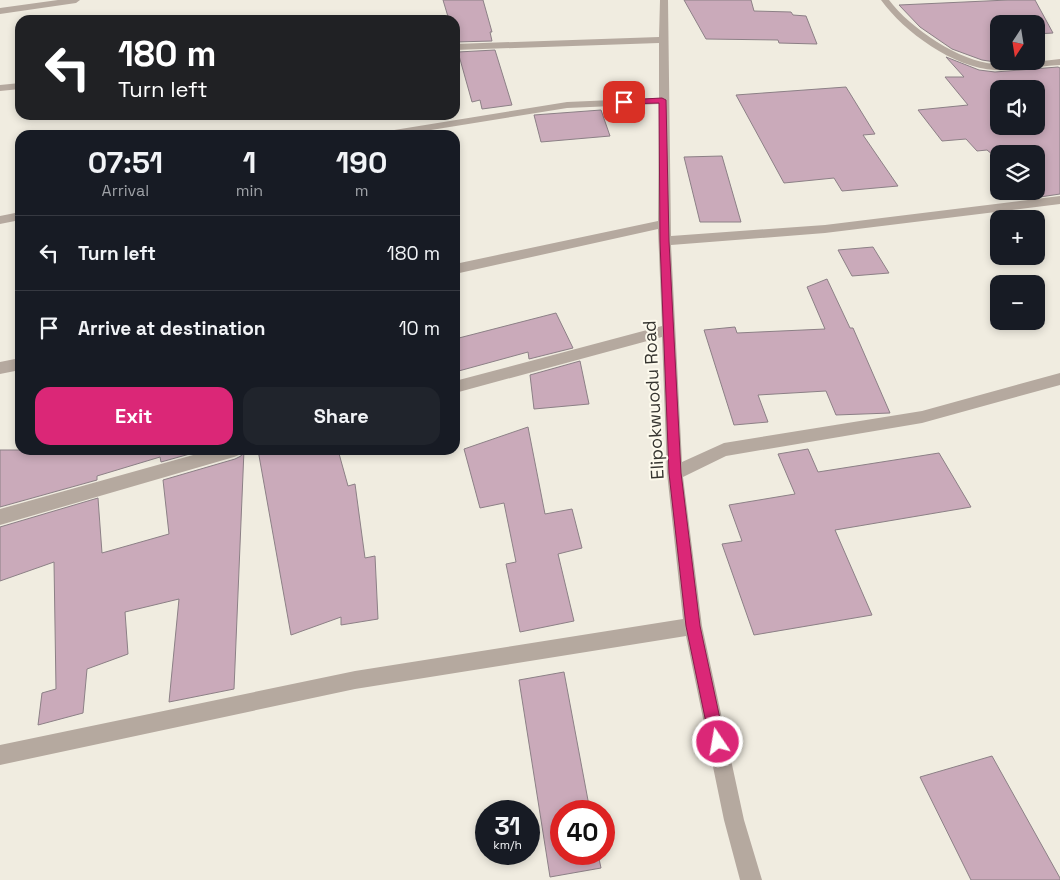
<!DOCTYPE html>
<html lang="en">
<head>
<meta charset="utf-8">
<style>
	:root { --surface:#171b24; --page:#20242c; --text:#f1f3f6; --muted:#9ea1a6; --line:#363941; --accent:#db2777 }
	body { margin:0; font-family:"Space Grotesk",sans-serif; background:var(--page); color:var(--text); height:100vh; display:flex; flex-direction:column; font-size:19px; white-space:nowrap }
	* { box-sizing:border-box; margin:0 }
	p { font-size:16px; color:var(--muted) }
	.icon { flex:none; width:28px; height:28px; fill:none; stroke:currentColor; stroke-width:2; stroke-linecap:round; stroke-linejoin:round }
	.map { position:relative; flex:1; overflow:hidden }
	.drawer { position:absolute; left:15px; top:130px; width:445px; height:325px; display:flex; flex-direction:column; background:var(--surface); border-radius:15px; box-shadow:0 2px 8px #0003 }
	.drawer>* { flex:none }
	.hud { position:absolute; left:15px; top:15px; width:445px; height:105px; border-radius:15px; box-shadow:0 2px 8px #0003; background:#202124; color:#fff; overflow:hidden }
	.needle { width:32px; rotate:192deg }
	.controls { position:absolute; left:990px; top:15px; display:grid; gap:10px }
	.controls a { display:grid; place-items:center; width:55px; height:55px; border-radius:10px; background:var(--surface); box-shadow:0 2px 8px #0003; font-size:25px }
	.speed { position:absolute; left:475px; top:800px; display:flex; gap:10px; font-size:25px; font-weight:700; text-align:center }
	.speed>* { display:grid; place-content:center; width:65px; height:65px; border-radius:50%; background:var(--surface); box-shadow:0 2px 8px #0003; line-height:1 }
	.speed small { font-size:12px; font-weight:400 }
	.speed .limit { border:8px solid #d22; background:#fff; color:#111 }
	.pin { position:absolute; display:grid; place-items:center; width:42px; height:42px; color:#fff; margin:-21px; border-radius:10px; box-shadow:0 2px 8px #0006 }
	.me { position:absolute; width:55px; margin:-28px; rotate:348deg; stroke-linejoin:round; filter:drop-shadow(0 0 4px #0008) }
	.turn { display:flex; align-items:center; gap:18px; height:105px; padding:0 20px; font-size:22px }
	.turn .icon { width:65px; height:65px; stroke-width:2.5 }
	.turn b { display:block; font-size:35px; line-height:42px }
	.eta { display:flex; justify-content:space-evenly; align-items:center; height:85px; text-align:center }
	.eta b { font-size:30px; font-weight:600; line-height:35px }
	.action { display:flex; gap:10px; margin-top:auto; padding:10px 20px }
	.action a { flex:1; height:58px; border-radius:15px; background:var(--accent); color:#fff; font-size:20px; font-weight:600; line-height:58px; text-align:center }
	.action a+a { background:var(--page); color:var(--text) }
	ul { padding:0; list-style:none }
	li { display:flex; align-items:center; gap:15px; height:75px; padding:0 20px; border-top:1px solid var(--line) }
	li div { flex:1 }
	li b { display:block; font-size:19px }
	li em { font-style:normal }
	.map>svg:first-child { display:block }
</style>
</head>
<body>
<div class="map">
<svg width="1060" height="880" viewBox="0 0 1060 880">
	<rect width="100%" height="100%" fill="#f0ece0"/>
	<path fill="#caaaba" stroke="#8c8086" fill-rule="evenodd" d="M443,0h40l9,32h-2l2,9 -37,1v-22h-6z
		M684,0h67l3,11 37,1 2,3 13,1 11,28 -38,-1 -1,-3 -72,-1z
		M1008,0h27l18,33 -17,1v-10h-37v37h23l-27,1 -13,-2 -30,-11 -32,-22 -21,-22z
		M495,50l17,55 -30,4 -2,-9 -8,2 -14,-50z
		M946,57l33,13 16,2 63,-5 2,1v126l-20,3 -6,-6h2v-37h-37v6l-12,-10 -10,1 -11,-12 -24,2 -24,-31 50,-5 -23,-28h19zM999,89h37v37h-37z
		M846,87l29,47 -12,1 35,51 -56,5 -8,-13 -50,5 -48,-88z
		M601,110l9,26 -69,6 -7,-27z
		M722,156l19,66h-41l-16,-65z
		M873,247l16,26 -37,3 -14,-26z
		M827,279l23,49h3l37,85 -54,2 -10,-24 -68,4 10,27 -34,3 -30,-95 31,-3 2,6 88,-4 -18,-42z
		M556,313l17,35 -44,11 -1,-7 -73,20v-33z
		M580,361l9,43 -55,5 -4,-34z
		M528,427l17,87 27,-5 10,39 -24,6 16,67 -54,11 -14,-68 10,-2 -12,-59 -24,5 -16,-59z
		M808,449l10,23 121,-19 32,54 -136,23 37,85 -118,20 -32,-91 20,-3 -13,-36 66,-11 -17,-40z
		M0,450h204l-43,12 -1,-5 -63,19v4l-97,27z
		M244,450l-10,239 -65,13 10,-103 -54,13 3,42 -41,15 -4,44 -45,12 4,-32 14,-4 -2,-127 -54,19v-54l98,-29 4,55 67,-19 -6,-54 72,-21 6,-3z
		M258,450h80l10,36 7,-2 10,74 10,-2 3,63 -37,6v-8l-50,18z
		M564,672l26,139h-29v43h37l3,14 -51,9 -31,-197z
		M992,756l68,122v2h-89l-51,-103z"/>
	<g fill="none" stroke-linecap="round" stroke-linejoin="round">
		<path fill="#b5a99f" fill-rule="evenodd" d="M58,0h22l-4,3 -76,11v-6z
			M660,0h8l3,236 154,-11 235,-29v8l-235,29 -154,12 11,217 42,-19 198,-32 138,-38v12l-138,38 -196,33 -43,21 19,149 42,194 18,60h-22l-16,-60 -38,-184 -331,53 -355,76v-20l355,-74 328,-52 -16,-146 -5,-136 -207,56v-12l207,-55 -4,-97 -203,45v-10l203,-43 1,-117 -92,4 -167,27h-23l5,-3 185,-30 92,-4v-55l-204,7v-6l204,-7z
			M881,0h8c21,28 71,62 106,64 21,1 44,-3 65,-5v6c-21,1 -44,6 -65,5 -41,-2 -91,-38 -114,-70z
			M20,83v6l-20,2v-6z
			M20,212v8l-20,4v-8z
			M20,358v12l-20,4v-12z
			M211,450h31l-3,5 -5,2 -234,68v-16z"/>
	</g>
	<path fill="#db2777" stroke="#8e194d" d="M662,98l4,2 3,141 12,232 19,153 25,116 -2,6 -5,2 -6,-2 -2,-6 -24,-116 -17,-153 -9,-232 -1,-138 -35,1 -3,-2 3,-2z"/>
	<g text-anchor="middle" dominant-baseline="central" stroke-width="4" stroke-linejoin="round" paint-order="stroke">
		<g font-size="18" fill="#363530" stroke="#fdfaed">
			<text transform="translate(653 400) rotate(-93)">Elipokwuodu Road</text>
		</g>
	</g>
</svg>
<div class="controls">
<a><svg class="needle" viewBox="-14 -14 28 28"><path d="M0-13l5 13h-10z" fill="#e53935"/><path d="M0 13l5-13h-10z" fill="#9ea1a6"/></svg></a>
<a><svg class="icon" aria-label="sound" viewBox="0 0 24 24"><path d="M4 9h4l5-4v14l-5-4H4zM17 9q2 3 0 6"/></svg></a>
<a><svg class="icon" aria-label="layers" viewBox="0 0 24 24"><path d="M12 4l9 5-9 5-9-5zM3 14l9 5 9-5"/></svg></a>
<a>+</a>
<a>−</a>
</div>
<div class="speed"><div>31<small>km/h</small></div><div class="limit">40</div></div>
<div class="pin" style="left:624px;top:102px;background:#d93025"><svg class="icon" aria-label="arrive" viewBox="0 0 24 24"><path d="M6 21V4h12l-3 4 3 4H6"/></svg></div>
<svg class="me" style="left:718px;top:742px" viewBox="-20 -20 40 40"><circle r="17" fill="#db2777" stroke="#fff" stroke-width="3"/><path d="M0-11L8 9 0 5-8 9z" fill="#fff"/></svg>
<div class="hud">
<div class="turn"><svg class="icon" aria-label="left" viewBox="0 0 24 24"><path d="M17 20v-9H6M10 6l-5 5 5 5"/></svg><div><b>180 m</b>Turn left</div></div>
</div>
<section class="drawer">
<div class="eta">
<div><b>07:51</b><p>Arrival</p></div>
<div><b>1</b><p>min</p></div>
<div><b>190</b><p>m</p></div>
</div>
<ul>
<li><svg class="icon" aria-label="left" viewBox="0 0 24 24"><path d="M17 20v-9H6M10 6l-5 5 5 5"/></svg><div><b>Turn left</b></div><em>180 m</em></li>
<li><svg class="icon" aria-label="arrive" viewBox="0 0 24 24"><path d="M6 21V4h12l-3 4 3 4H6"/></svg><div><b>Arrive at destination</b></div><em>10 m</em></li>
</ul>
<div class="action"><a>Exit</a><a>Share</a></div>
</section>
</div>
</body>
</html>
